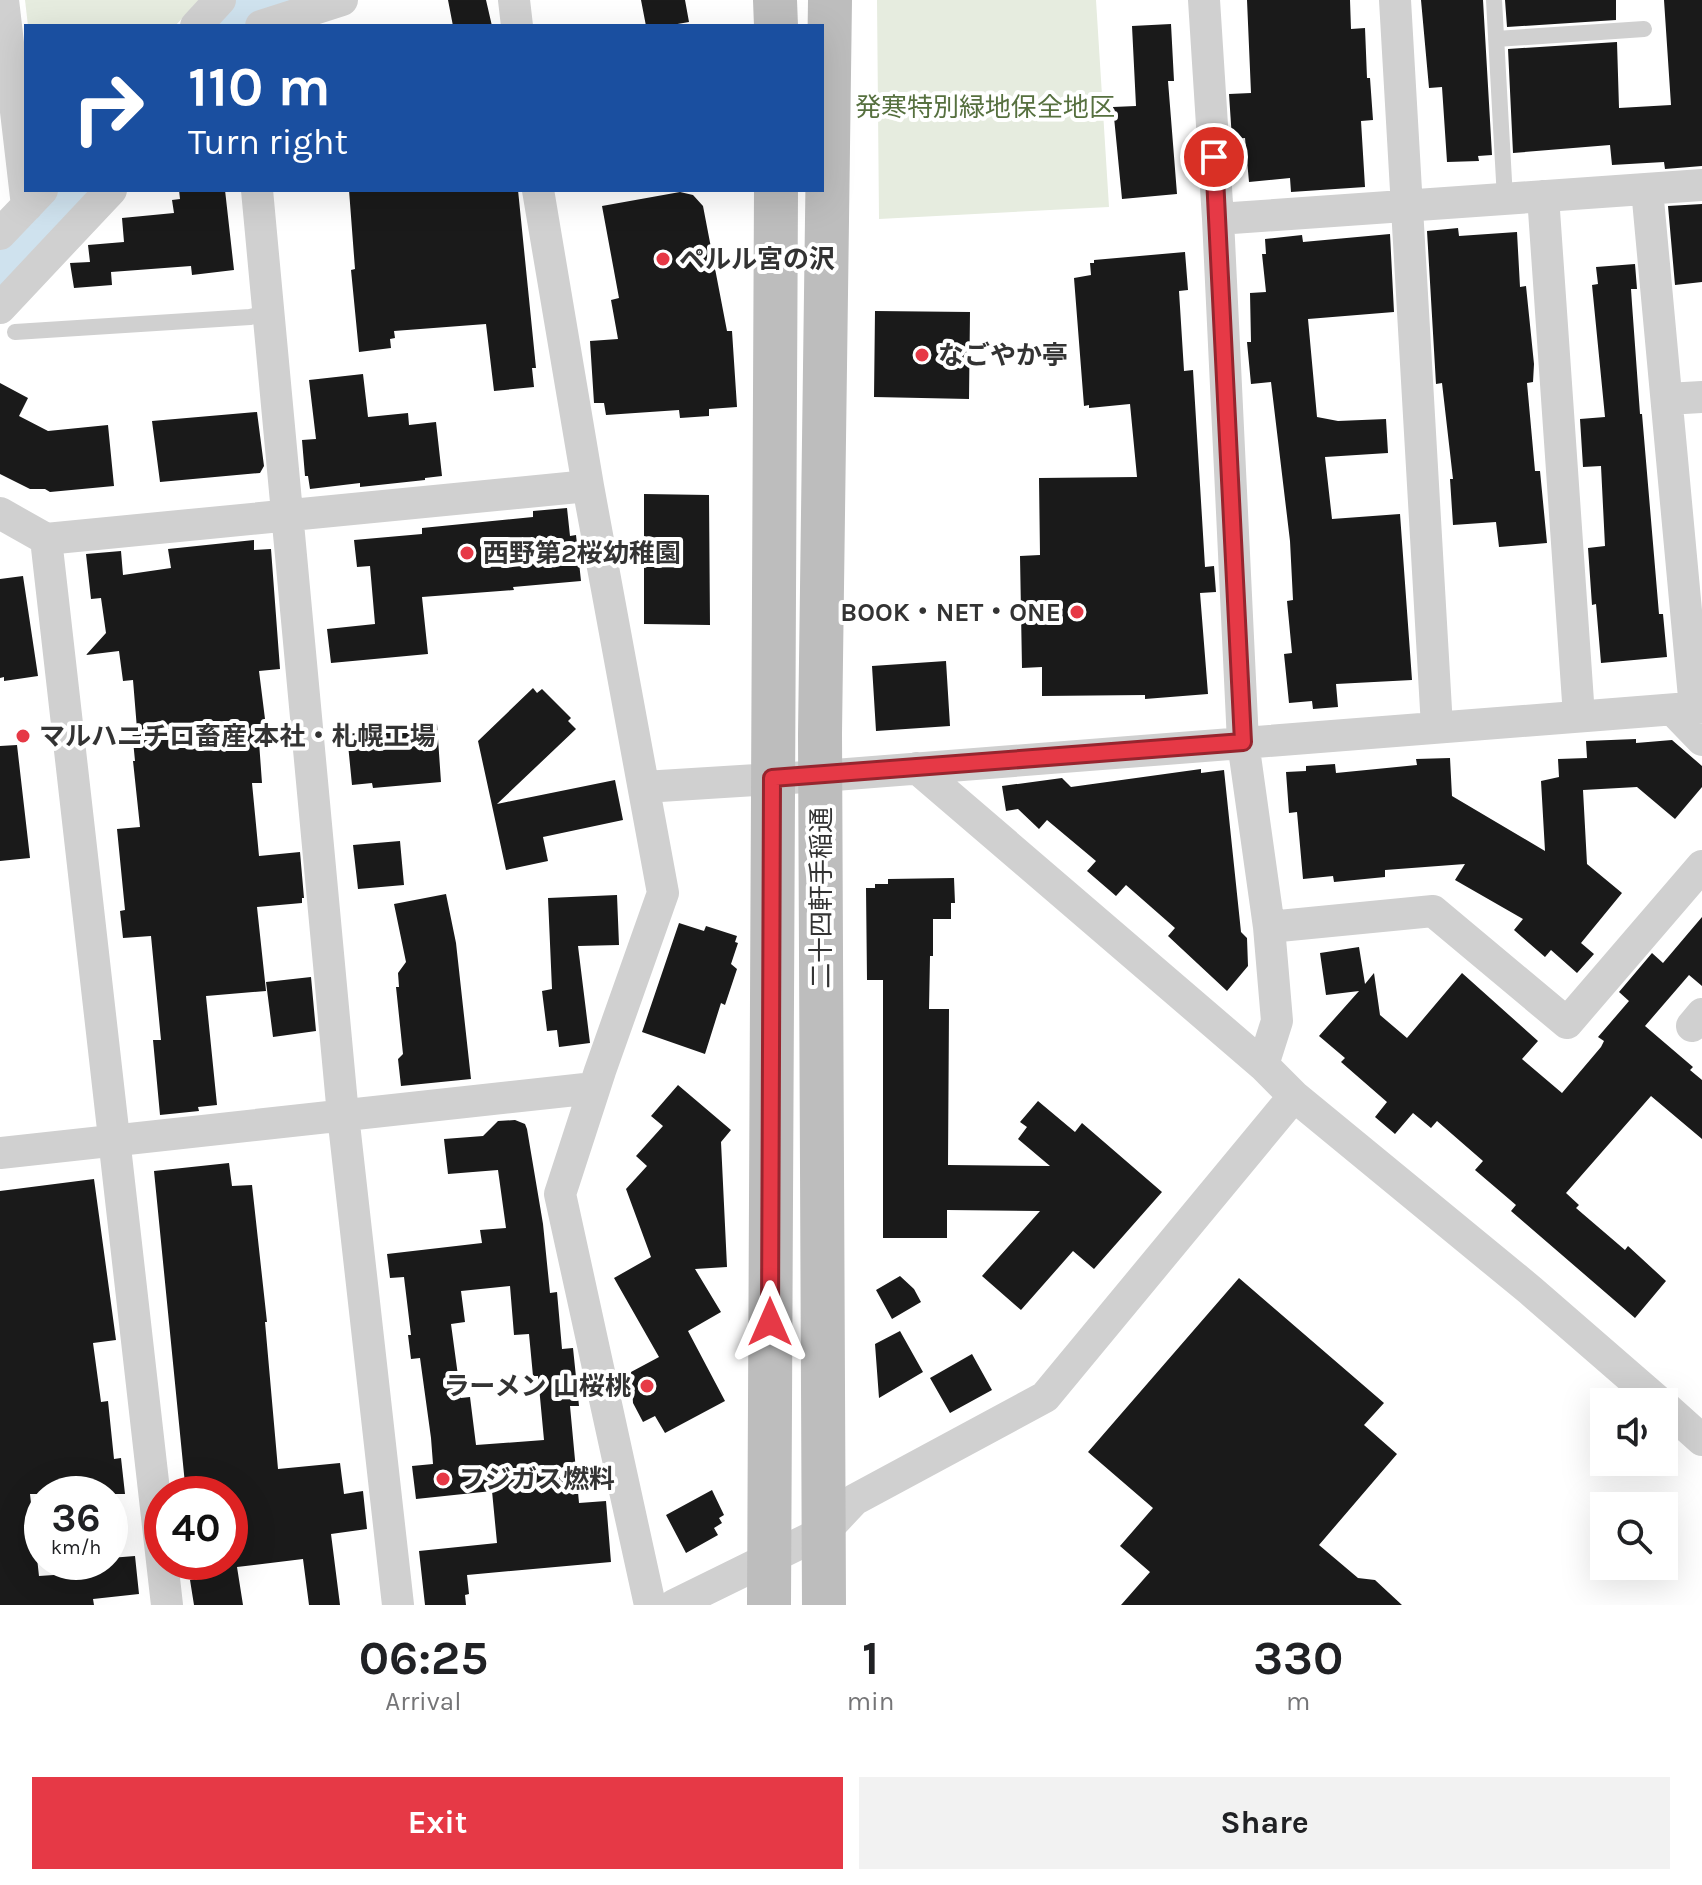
<!DOCTYPE html>
<html lang="en">
<head>
<meta charset="utf-8">
<style>
	:root { --surface:#fff; --page:#f2f2f2; --text:#202124; --muted:#757577; --accent:#e63946 }
	body { margin:0; font-family:Karla,"Noto Sans JP",sans-serif; background:var(--page); color:var(--text); height:100vh; display:flex; flex-direction:column; font-size:30px; white-space:nowrap }
	* { box-sizing:border-box; margin:0 }
	p { font-size:26px; color:var(--muted) }
	.icon { flex:none; width:44px; height:44px; fill:none; stroke:currentColor; stroke-width:2; stroke-linecap:round; stroke-linejoin:round }
	.map { position:relative; height:1605px; overflow:hidden }
	.drawer { display:flex; flex-direction:column; background:var(--surface); flex:1 }
	.drawer>* { flex:none }
	.top-card { position:absolute; left:24px; top:24px; width:800px; height:168px; border-radius:0px; box-shadow:0 8px 32px #0002; background:#1a4fa0; color:#fff; overflow:hidden }
	.tools { position:absolute; left:1590px; top:1388px; display:grid; gap:16px }
	.tools a { display:grid; place-items:center; width:88px; height:88px; border-radius:0px; background:var(--surface); box-shadow:0 8px 32px #0002; font-size:40px }
	.speed { position:absolute; left:24px; top:1476px; display:flex; gap:16px; font-size:40px; font-weight:700; text-align:center }
	.speed>* { display:grid; place-content:center; width:104px; height:104px; border-radius:50%; background:var(--surface); box-shadow:0 8px 32px #0002; line-height:1 }
	.speed small { font-size:20px; font-weight:400 }
	.speed .limit { border:12px solid #d22; background:#fff; color:#111 }
	.pin { position:absolute; display:grid; place-items:center; width:68px; height:68px; color:#fff; margin:-34px; border:4px solid #fff; border-radius:50%; box-shadow:0 2px 8px #0007 }
	.me { position:absolute; width:88px; margin:-44px; rotate:0deg; stroke-linejoin:round; filter:drop-shadow(0 0 6px #0008) }
	.turn { display:flex; align-items:center; gap:28px; height:168px; padding:0 32px; font-size:36px }
	.turn .icon { width:104px; height:104px; stroke-width:2.5 }
	.turn b { display:block; font-size:56px; line-height:68px }
	.eta { display:flex; justify-content:space-evenly; align-items:center; height:136px; text-align:center }
	.eta b { font-size:48px; font-weight:700; line-height:56px }
	.primary-button { display:flex; gap:16px; margin-top:auto; padding:16px 32px }
	.primary-button a { flex:1; height:92px; border-radius:0px; background:var(--accent); color:#fff; font-size:32px; font-weight:700; line-height:92px; text-align:center }
	.primary-button a+a { background:var(--page); color:var(--text) }
	.map>svg:first-child { display:block }
</style>
</head>
<body>
<div class="map">
<svg width="1702" height="1605" viewBox="0 0 1702 1605">
	<rect width="100%" height="100%" fill="#fff"/>
	<path fill="#e6ecdf" d="M25,0h174l-24,26h-147z
		M877,0h219l13,207 -230,12z"/>
	<g fill="none" stroke-linecap="round" stroke-linejoin="round">
		<path stroke="#cfe2ee" stroke-width="58" d="M227,26l38,-26
			M0,268l73,-78"/>
	</g>
	<path fill="#1a1a1a" fill-rule="evenodd" d="M448,0h38l6,26h-39z
		M641,0h44l4,22 -23,4h-20z
		M1247,0h103l1,29 14,-1 2,50h3l3,42 -12,1 4,66 -74,5 -1,-14 -41,4 -4,-44 -13,1 -3,-45 22,-1z
		M1421,0h62l9,155 -14,1 1,5 -32,1 -5,-75 -13,1z
		M1505,0h111v20l-109,7z
		M1664,0h38v166l-37,3 -1,-7 -52,3 -2,-20 -97,8 -5,-104 109,-7 2,66 52,-3z
		M1171,24l3,57h-6l9,113 -55,5 -9,-92 23,-1 -4,-80z
		M179,190h46l9,80 -42,5 -1,-9 -80,6 1,13 -38,3 -4,-25 20,-1 -2,-17 36,-3 -2,-24 52,-5 -2,-13 8,-1z
		M349,190h169l18,178h-4l2,19 -40,4 -8,-67 -92,7 1,7 -5,1 1,9 -32,4 -8,-82 4,-1z
		M680,192l13,3 10,11 24,125h5l5,76 -28,2v7l-29,2 -1,-8 -73,5 -2,-12h-10l-4,-62 28,-2 -7,-39 8,-2 -17,-92z
		M1702,204v78l-27,3 -7,-79z
		M1458,228l1,8 58,-4 3,55 6,-1 8,78 -1,18 -6,1 8,88h5l7,72 -48,4 -3,-25 -43,3 -3,-46h3l-11,-96 -6,1 -9,-153z
		M1390,234l4,78 -86,7 9,98 21,4 48,-2 2,34 -63,4 7,62 68,-5 12,166 -76,4 2,23 -25,2 -1,-8 -23,2 -5,-49 8,-1 -5,-52 6,-1 -3,-59 -19,-159 -20,2 -4,-42h4l-1,-49 16,-1 -4,-38h4l-1,-15 37,-4 1,7z
		M1185,252l3,38 -9,1 5,80 9,-1 12,197 9,-1 2,26 -16,1 8,101 -63,5v-4l-103,1v-29l-20,1 -2,-112 20,-1 -1,-77 98,-1 -7,-73 -41,4v-3l-5,1 -10,-128 17,-3 -1,-12h4v-3z
		M1635,264l2,25h-6l1,15 8,110h2l17,200h4l4,43 -66,6 -5,-59 -4,1 -4,-57 17,-2 -4,-80 -18,1 -3,-48 25,-2 -13,-132 6,-1 -2,-17z
		M875,311l95,1 -1,87 -95,-2z
		M363,374l5,43 40,-4 1,12 27,-3 6,54 -17,2v2l-65,7v-4l-50,6 -2,-13h-3l-3,-36 14,-1 -7,-59z
		M0,383l28,15 -9,18 29,15 60,-6 6,61 -64,6 -5,-3h-15l-30,-15z
		M257,412l7,54 -4,7 -100,9 -8,-61z
		M644,494l65,1 1,130 -66,-1z
		M567,508l3,28 6,-1 5,46 -68,6 1,3 -92,7 6,57 -97,9 -4,-34 48,-5 -5,-58 -13,1 -3,-27 68,-6v-6l111,-11v-6z
		M254,540v10l17,-1 9,120 -21,2 7,56 -8,1 4,55h-10l7,73 41,-4 4,46h-2v5l-45,4 9,84 -60,5 11,109 -19,2 1,4 -39,4 -7,-75h8l-10,-104 -28,2 -3,-27 5,-1 -8,-81 23,-2 -7,-66h2l-3,-31 5,-1 -4,-49 -10,1 -4,-30 -33,4 20,-22 -5,-35 -10,1 -5,-45 35,-3 2,24 48,-7 -3,-19z
		M23,576l15,100 -34,5v-4l-4,1v-99z
		M946,661l4,65 -74,5 -4,-65z
		M533,688l4,5 5,-4 29,29 -3,3 8,8 -79,75 118,-24 8,40 -80,17 5,24 -42,9 -28,-129z
		M437,724l4,58 -68,6 -1,-5 -20,2 -5,-51z
		M1636,739v4l36,-3 30,26v21l-27,32 -38,-32 -54,3 4,74 35,29 -41,50 13,11 -17,19 -26,-23 -6,7 -31,-27 9,-11 -68,-39 10,-16 -80,6v7l-51,5 -1,-6 -30,3 -6,-67 -8,1 -3,-41 20,-1v-5l29,-2 1,9 81,-8 -1,-6 34,-1 2,38 93,55 -4,-70 18,-4 -1,-18 29,-1 -1,-17z
		M17,745l13,113 -30,3v-115z
		M1201,769v4l23,-3 17,162 6,6 1,28 -21,25 -59,-55 7,-8 -49,-43 -10,11 -29,-25 9,-10 -49,-41 -8,9 -21,-20 -12,2 -4,-25 60,-8 9,9z
		M400,841l4,44 -46,4 -5,-44z
		M954,878l1,25h-4v16h-18v37h-3l-1,53h20l-1,156 102,1 -32,-27 9,-12 -7,-5 18,-21 37,31 7,-9 80,69 -68,77 -21,-18 -52,59 -39,-34 58,-65 -93,-1v28h-64v-258h-16l-1,-92h9v-4h13v-5z
		M446,894l10,49 15,136 -70,7 -3,-27 5,-5 -7,-67h3l-1,-14 8,-11 -12,-58z
		M617,895l2,50 -41,1 12,97 -31,4 -2,-17 -10,1 -5,-40 10,-2 -4,-91z
		M1702,917v69l-13,-11 -44,51 48,41 -3,3 12,10v59l-51,-43 -85,97 13,12 -3,3 49,42 3,-4 38,35 -31,37 -124,-107 5,-6 -41,-35 8,-9 -46,-40 -6,7 -18,-15 -18,21 -20,-17 12,-15 -46,-40 4,-4 -26,-22 40,-45 -33,4 -6,-42 39,-6 6,37 9,-11 6,42 27,23 55,-65 76,68 -16,18 40,34 39,-46 3,-6 -6,-4 31,-36 -10,-9 33,-39 11,10z
		M679,923l25,8 2,-5 31,10 -2,6 3,1 -7,21 6,5 -12,36 -4,-2 -16,51 -63,-22z
		M311,977l5,54 -43,6 -7,-55z
		M678,1085l53,45 -10,12 6,125 -32,2 26,43 -33,19 37,70 -60,32 -10,-17 -12,6 -10,-19 -2,-31 28,-15 -45,-79 37,-21 -25,-68 21,-23 -11,-10 27,-30 -12,-10z
		M515,1120l10,4 2,5 16,95 7,69 7,-1 5,57 11,-1 6,58h-9l9,97 27,-2 5,61 -144,13 2,19 -4,1 1,10h-41l-6,-54 78,-8 -5,-52 -76,8 -4,-33 21,-2 -2,-26 -11,-80 -9,1 -3,-24h3l-7,-58 -14,1 -3,-24 95,-11 -2,-13 26,-2 -8,-58 -50,4 -4,-35 39,-3 15,-15zM510,1286l4,49 15,-1 4,42h5l6,64 -68,5 -6,-48 -9,1 -10,-74 14,-2 -4,-31z
		M229,1163l3,23 20,-1 15,137h-2l13,147 62,-6 4,31 19,-3 4,38 -36,5 9,71h-31l-6,-46 -66,8 6,38h-49l-4,-25 23,-4 -2,-14h19v-68h-40l-1,-10h-4l-31,-313z
		M94,1179l22,161 -23,3 8,59 7,-1 6,58 7,-1 4,36h-95l9,82 59,-4 -1,-10h13v-4l25,-2 4,38 -46,5 1,6h-94v-414z
		M900,1276l14,13 7,13 -29,17 -16,-29z
		M1239,1278l145,125 -20,22 33,29 -78,91 39,33 17,2 27,25h-281l29,-33 -30,-26 33,-38 -65,-56z
		M900,1331l23,41 -44,26 -4,-54z
		M972,1354l20,36 -42,23 -20,-35z
		M712,1490l12,25 -5,3 3,5 -8,5 4,7 -32,18 -20,-38z"/>
	<g fill="none" stroke-linecap="round" stroke-linejoin="round">
		<path stroke="#d0d0d0" stroke-width="16" d="M1494,0l11,199
			M1496,39l148,-10
			M15,332l235,-15 19,-5"/>
		<path stroke="#d0d0d0" stroke-width="32" d="M3,0l24,206
			M514,0l3,26
			M1204,0l14,219 25,523 26,185 8,94 -14,44
			M1395,0l42,727
			M196,26l24,-26
			M261,26l81,-26
			M1647,189l48,519
			M257,190l86,925 55,490
			M538,190l50,296 75,407 -63,178 -40,123 90,411
			M1543,196l36,520
			M1218,219l484,-34
			M0,234l42,-44
			M0,308l111,-118
			M1667,399l35,-2
			M0,513l46,26 542,-53
			M46,539l121,1066
			M1673,710l29,30
			M917,768l346,297 31,31 236,194 129,112
			M644,787l178,-11 880,-69
			M1269,927l164,-16 134,112 135,-157
			M1692,1026l10,-12
			M0,1153l594,-65
			M1664,1406l38,34
			M674,1605l151,-74 29,-31 191,-103 249,-301"/>
		<path stroke="#bdbdbd" stroke-width="44" d="M775,0l1,26
			M769,1605l7,-1415
			M824,1605l-4,-871 10,-734"/>
	</g>
	<g fill="none" stroke-linecap="round" stroke-linejoin="round">
		<defs>
			<path id="route" d="M770,1322l2,-544 471,-36 -29,-585"/>
		</defs>
		<use href="#route" stroke="#96252e" stroke-width="20"/>
		<use href="#route" stroke="#e63946" stroke-width="14"/>
	</g>
	<g fill="#e63946" stroke="#fff" stroke-width="3">
		<circle cx="663" cy="259" r="8"/>
		<circle cx="922" cy="355" r="8"/>
		<circle cx="467" cy="553" r="8"/>
		<circle cx="1077" cy="612" r="8"/>
		<circle cx="23" cy="736" r="8"/>
		<circle cx="647" cy="1386" r="8"/>
		<circle cx="443" cy="1479" r="8"/>
	</g>
	<g text-anchor="middle" dominant-baseline="central" stroke-width="8" stroke-linejoin="round" paint-order="stroke">
		<g font-size="26" fill="#56703f" stroke="#fff">
			<text x="985" y="107">発寒特別緑地保全地区</text>
		</g>
		<g font-size="26" font-weight="bold" fill="#333" stroke="#fff" text-anchor="start">
			<text x="679" y="259">ペルル宮の沢</text>
			<text x="938" y="355">なごやか亭</text>
			<text x="483" y="553">西野第2桜幼稚園</text>
			<text x="1061" y="612" text-anchor="end">BOOK・NET・ONE</text>
			<text x="39" y="736">マルハニチロ畜産 本社・札幌工場</text>
			<text x="631" y="1386" text-anchor="end">ラーメン 山桜桃</text>
			<text x="459" y="1479">フジガス燃料</text>
		</g>
		<g font-size="26" fill="#333" stroke="#fff">
			<text transform="translate(821 898) rotate(-90)">二十四軒手稲通</text>
		</g>
	</g>
</svg>
<div class="tools">
<a><svg class="icon" aria-label="sound" viewBox="0 0 24 24"><path d="M4 9h4l5-4v14l-5-4H4zM17 9q2 3 0 6"/></svg></a>
<a><svg class="icon" aria-label="search" viewBox="0 0 24 24"><circle cx="10" cy="10" r="6"/><path d="M15 15l6 6"/></svg></a>
</div>
<div class="speed"><div>36<small>km/h</small></div><div class="limit">40</div></div>
<div class="pin" style="left:1214px;top:157px;background:#d93025"><svg class="icon" aria-label="arrive" viewBox="0 0 24 24"><path d="M6 21V4h12l-3 4 3 4H6"/></svg></div>
<svg class="me" style="left:770px;top:1322px" viewBox="-20 -20 40 40"><path d="M0-17L14 15 0 8-14 15z" fill="#e63946" stroke="#fff" stroke-width="4"/></svg>
<div class="top-card">
<div class="turn"><svg class="icon" aria-label="right" viewBox="0 0 24 24"><path d="M7 20v-9h11M14 6l5 5-5 5"/></svg><div><b>110 m</b>Turn right</div></div>
</div>
</div>
<section class="drawer">
<div class="eta">
<div><b>06:25</b><p>Arrival</p></div>
<div><b>1</b><p>min</p></div>
<div><b>330</b><p>m</p></div>
</div>
<div class="primary-button"><a>Exit</a><a>Share</a></div>
</section>
</body>
</html>
